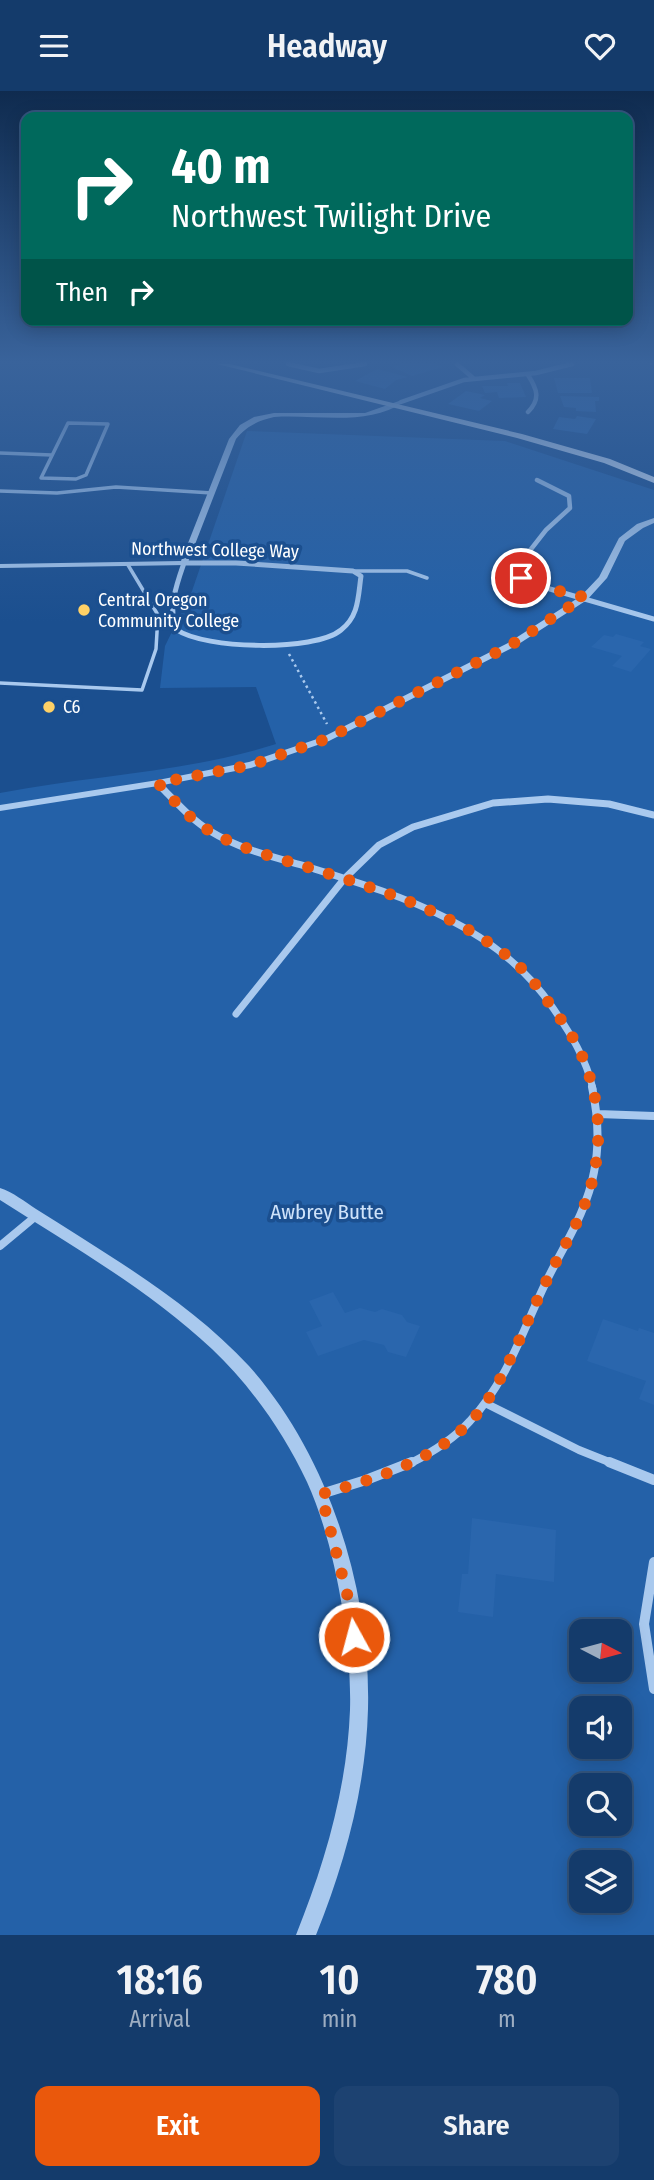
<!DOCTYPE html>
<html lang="en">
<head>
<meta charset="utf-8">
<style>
	:root { --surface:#143b6b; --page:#1d4271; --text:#f1f3f6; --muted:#9dadc1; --line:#33557e; --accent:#ea580c }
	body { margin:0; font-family:"Fira Sans Condensed",sans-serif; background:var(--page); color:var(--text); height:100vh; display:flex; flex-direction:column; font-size:26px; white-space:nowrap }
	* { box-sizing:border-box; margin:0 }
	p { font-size:23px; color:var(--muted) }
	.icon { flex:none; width:38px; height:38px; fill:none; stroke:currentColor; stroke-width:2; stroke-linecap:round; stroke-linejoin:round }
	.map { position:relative; height:1844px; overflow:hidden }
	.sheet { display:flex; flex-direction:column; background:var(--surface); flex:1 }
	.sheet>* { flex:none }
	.top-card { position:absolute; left:21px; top:21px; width:612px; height:214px; border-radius:14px; box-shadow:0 4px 18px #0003,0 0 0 2px var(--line); background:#00695c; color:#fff; overflow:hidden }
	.needle { width:46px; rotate:96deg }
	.fabs { position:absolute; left:569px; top:1528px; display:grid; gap:14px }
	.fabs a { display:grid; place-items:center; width:63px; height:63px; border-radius:14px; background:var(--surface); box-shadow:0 4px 18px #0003,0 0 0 2px var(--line); font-size:35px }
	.pin { position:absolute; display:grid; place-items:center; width:60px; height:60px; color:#fff; margin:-30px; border:4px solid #fff; border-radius:50%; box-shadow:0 2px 7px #0007 }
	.me { position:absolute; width:77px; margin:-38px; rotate:353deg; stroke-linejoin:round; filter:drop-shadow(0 0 5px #0008) }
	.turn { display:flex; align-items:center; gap:24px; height:147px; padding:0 35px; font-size:32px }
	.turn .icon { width:91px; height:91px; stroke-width:2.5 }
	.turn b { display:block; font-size:49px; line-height:60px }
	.then { display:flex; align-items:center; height:66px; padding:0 35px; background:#0003; gap:14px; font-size:26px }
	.eta { display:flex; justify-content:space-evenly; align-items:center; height:119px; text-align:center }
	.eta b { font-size:42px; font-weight:600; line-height:49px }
	.button { display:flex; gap:14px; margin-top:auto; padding:14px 35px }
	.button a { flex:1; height:80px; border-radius:14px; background:var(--accent); color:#fff; font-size:28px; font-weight:600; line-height:80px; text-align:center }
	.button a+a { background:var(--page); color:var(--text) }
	header { display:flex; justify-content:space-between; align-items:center; height:91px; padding:0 35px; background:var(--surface); font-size:32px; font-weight:600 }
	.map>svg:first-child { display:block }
</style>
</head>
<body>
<header><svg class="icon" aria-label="menu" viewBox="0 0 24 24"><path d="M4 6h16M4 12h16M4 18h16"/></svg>Headway<svg class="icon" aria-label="heart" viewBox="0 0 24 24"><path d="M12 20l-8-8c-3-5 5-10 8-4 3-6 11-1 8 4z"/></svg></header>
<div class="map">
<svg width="654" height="1844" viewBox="0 0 654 1844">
	<rect width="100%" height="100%" fill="#1b4f8f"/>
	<path fill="#2461a8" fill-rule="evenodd" d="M247,340l258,10 149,49v1445h-654v-1142c92,-18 185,-20 276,-49l-20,-57 -96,1 5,-42 27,-55zM581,1540h39v38h-39zM581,1617h39v39h-39zM581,1694h39v38h-39zM581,1771h39v39h-39z"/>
	<path fill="#2a66ad" d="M401,273h35l7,3 -31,9 -20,-9z
		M377,278l31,8 -12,3 -11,9 -30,-8z
		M554,287h36l2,15h-34z
		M507,292h13l6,14 -27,1 -2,-6 -12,1 -3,-7h26z
		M466,300l19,4 -5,3 12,3 -13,10 -31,-7z
		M560,305l39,1v4h-4l1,11 -20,-1v-3l-12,-1z
		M577,325l19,3 -9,15 -34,-5 6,-12 16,2z
		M616,543l28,8 -4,4 11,3 -20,23 -19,-6 10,-10 -31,-9 13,-12 9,2z
		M333,1201l12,21 15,-5 15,4 7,-3 20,6 5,7 13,4 -14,31 -18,-5 -4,-7 -20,-5 -46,16 -12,-24 16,-6 -13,-25z
		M603,1228l35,12 1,-3 15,5v72l-15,-6 7,-18 -59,-20z
		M472,1427l84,12 -2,52 -58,-8 -3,43 -35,-5 4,-38h6z"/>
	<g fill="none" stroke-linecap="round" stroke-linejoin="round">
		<path stroke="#a9c9ee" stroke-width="2" stroke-dasharray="2 3.5" stroke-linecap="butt" d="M650,273h4"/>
		<path stroke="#a9c9ee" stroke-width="2.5" stroke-dasharray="2.5 3.5" stroke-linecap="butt" d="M289,563l38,70"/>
		<path stroke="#a9c9ee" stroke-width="3.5" d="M68,332l40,1 -22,51 -10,4 -35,-1z
			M0,362l52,2
			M0,400l57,2 59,-6 96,6
			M353,480h54l20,7
			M0,592l142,7 14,-41 2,-34 -30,-50"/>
		<path stroke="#a9c9ee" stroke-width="4.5" d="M288,273l31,7 46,-7
			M457,273l16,14
			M528,284c9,14 13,24 0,37
			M401,311l63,-22 72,-7 36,-9
			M528,462l18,-23 24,-22 -1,-12 -32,-16"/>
		<path stroke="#a9c9ee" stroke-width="5" d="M529,460l-8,18v9l22,9 111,32
			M184,472h52l117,8 8,5c-3,21 -2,40 -20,54 -27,22 -136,19 -164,0 -10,-20 0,-47 7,-67z
			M158,692l7,7"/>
		<path stroke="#a9c9ee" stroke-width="7" d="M163,698c15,15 29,31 47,42 29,18 63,26 95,35 93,29 191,57 248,142 17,25 33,50 40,81
			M236,923l108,-135 35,-34 34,-18 80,-24 55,-4 61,5 45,11"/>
		<path stroke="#a9c9ee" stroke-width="8" d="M598,1023l56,2
			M0,1155l36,-30
			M485,1312l94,47 35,14
			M409,1373c22,-11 44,-24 61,-43 37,-39 54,-94 77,-141 17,-35 40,-69 47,-108 6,-29 4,-57 -2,-85"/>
		<path stroke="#a9c9ee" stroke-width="10" d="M609,1371l45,18
			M321,1403l45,-14 46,-18
			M654,1471l-10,62 10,65"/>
		<path fill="#a9c9ee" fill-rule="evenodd" d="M399,310l5,1c-38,25 -87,12 -130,15 -17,4 -27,9 -38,22l-49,126 -187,3v-4l181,-3 48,-122 11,-14 14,-8 20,-4h91z
			M654,427v5l-11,5 -18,13 -18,37 -20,22 -73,47 -185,94 -78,27 -93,18 -158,25v-6l158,-25 91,-18 74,-25 185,-94 73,-47 18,-19 20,-39 18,-14z
			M0,1097c13,4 25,14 36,21 29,18 57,36 85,54 46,30 91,63 128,103 80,90 122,224 119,343 -2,78 -23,154 -52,226h-20c29,-72 51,-147 54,-225 2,-68 -15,-167 -43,-228 -23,-49 -56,-96 -95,-133 -63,-59 -140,-103 -212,-149z"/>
		<path fill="#d6e6fa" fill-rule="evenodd" d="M217,273h13l292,70 88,25 44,18v6l-50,-20 -87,-25z"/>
	</g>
	<linearGradient id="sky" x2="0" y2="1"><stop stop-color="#0f2b4f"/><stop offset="0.51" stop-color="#39639b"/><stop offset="1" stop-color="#39639b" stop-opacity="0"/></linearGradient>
	<rect width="654" height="531" fill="url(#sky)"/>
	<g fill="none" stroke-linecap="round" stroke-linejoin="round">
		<path stroke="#ea580c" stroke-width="12" stroke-dasharray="0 21.6" d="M354,1546l-2,-24 -31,-119c60,-17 125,-36 164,-90 24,-35 42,-84 61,-122 13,-28 31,-55 41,-84 22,-61 11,-130 -28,-181 -16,-22 -31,-46 -53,-62 -58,-45 -129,-66 -199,-88 -32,-10 -67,-18 -97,-36 -21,-12 -36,-31 -52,-48l93,-18 75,-26 185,-94 73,-48 -41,-10 -22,-9"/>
	</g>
	<g fill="#ffd166" stroke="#1b4f8f" stroke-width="2.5">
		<circle cx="84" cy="519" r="7"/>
		<circle cx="49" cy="616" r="7"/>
	</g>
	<g text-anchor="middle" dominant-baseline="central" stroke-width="7" stroke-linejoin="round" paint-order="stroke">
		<g font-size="18" fill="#fff" stroke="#1b4f8f">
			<text transform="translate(215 459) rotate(1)">Northwest College Way</text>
		</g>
		<g font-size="18" fill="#fff" stroke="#1b4f8f" text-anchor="start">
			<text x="98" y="509">Central Oregon<tspan x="98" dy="21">Community College</tspan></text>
			<text x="63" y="616">C6</text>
		</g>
		<g font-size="21" fill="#cfe3fa" stroke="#1b4f8f">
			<text x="327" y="1121">Awbrey Butte</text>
		</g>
	</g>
</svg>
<div class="fabs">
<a><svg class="needle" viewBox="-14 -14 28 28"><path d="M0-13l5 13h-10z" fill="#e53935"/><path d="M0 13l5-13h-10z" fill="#9dadc1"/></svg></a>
<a><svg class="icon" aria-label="sound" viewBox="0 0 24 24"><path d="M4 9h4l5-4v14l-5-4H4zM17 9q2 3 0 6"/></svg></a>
<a><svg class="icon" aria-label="search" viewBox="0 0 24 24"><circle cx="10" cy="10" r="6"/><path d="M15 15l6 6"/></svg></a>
<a><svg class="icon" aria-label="layers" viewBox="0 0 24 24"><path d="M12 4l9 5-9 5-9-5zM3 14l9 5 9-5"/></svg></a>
</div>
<div class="pin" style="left:521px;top:487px;background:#d93025"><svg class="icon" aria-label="arrive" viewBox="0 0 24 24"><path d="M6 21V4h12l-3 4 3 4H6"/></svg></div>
<svg class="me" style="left:354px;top:1546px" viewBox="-20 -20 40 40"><circle r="17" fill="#ea580c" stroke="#fff" stroke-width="3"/><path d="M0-11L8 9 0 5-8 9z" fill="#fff"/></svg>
<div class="top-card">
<div class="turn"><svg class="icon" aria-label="right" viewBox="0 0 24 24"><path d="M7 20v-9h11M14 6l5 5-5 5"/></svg><div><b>40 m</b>Northwest Twilight Drive</div></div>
<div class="then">Then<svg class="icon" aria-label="right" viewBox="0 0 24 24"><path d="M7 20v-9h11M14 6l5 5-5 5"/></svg></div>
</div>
</div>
<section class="sheet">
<div class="eta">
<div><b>18:16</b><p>Arrival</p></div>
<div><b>10</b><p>min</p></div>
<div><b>780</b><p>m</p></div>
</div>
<div class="button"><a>Exit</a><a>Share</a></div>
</section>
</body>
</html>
